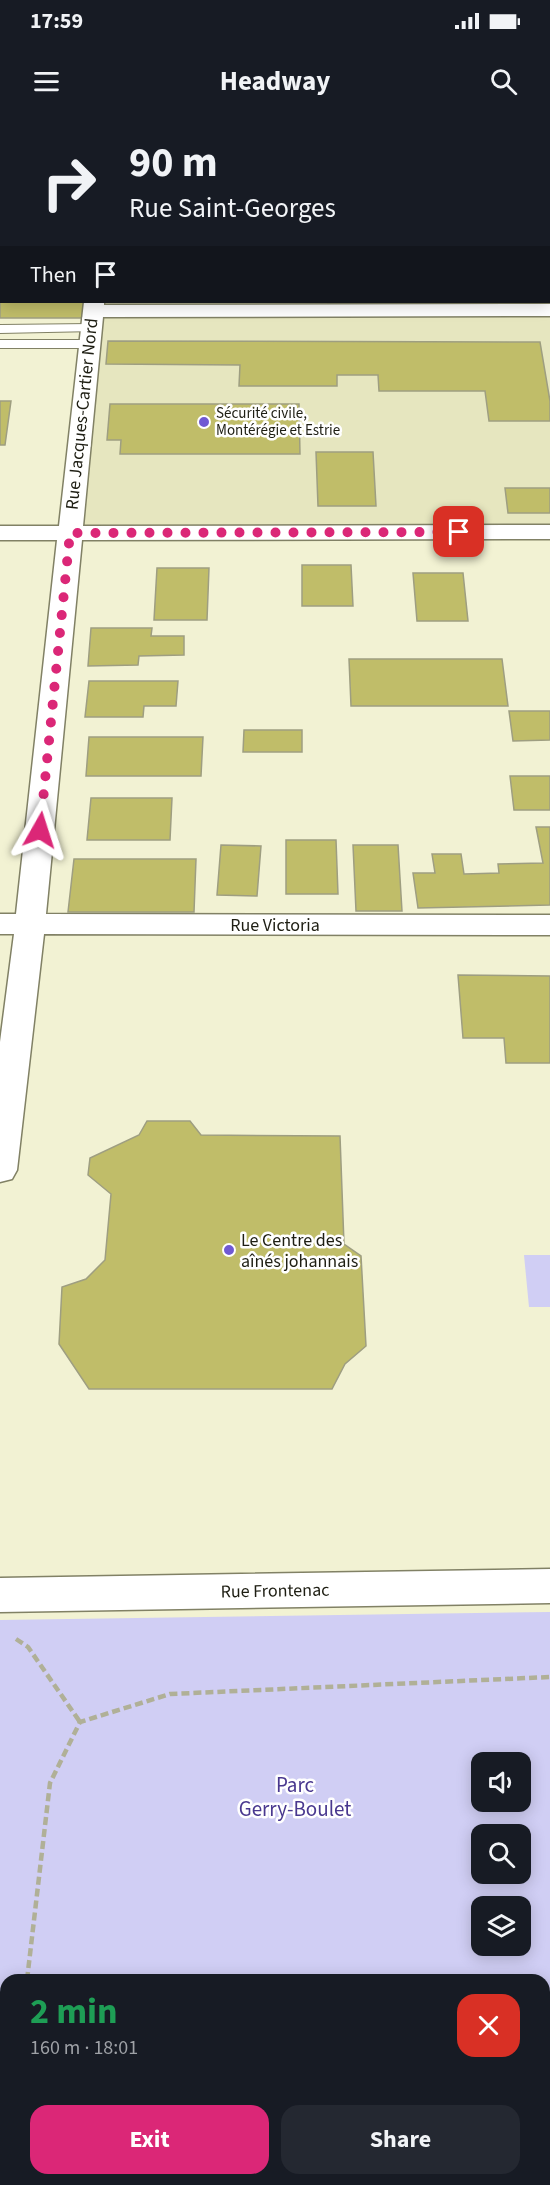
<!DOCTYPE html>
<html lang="en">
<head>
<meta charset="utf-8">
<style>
	:root { --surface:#171b24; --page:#242831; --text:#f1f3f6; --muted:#9ea1a6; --accent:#db2777 }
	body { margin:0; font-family:"Source Sans 3",sans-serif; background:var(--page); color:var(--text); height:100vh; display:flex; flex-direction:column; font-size:22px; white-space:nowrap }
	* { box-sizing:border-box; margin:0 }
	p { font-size:20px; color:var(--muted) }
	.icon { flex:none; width:33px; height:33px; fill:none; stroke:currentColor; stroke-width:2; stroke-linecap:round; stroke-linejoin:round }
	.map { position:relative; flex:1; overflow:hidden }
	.panel { position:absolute; left:0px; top:1854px; width:550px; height:212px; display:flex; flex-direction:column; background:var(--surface); border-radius:18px 18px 0 0; box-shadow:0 3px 15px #0003 }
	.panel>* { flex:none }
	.hud { position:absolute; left:0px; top:0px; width:550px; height:183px; box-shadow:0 3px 15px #0003; background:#171b24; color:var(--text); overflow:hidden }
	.tools { position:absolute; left:471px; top:1632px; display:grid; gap:12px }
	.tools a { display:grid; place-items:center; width:60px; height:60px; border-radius:12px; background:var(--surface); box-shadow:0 3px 15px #0003; font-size:30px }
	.pin { position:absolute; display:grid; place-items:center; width:51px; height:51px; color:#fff; margin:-26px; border-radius:12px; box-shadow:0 3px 9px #0006 }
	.me { position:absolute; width:66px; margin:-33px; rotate:6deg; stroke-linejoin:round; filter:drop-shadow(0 0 4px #0008) }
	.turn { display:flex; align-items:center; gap:21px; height:126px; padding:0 30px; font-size:27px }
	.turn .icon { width:78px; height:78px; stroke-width:2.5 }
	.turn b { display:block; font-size:42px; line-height:51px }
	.then { display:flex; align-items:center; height:57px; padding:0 30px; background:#0003; gap:12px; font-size:22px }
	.round { display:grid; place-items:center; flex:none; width:63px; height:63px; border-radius:18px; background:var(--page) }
	.overview { display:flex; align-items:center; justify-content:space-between; height:102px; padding:0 30px }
	h1 { font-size:36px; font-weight:700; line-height:45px; color:#1e9e55 }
	.action { display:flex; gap:12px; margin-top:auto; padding:12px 30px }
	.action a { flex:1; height:69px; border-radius:18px; background:var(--accent); color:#fff; font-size:24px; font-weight:700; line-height:69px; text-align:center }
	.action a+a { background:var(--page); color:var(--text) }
	.status { display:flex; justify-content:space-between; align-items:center; height:42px; padding:0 30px; background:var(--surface); direction:ltr }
	.status svg { height:16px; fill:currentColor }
	header { display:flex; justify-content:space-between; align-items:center; height:78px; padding:0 30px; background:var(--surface); font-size:27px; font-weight:700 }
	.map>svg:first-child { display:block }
</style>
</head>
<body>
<div class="status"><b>17:59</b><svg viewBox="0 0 49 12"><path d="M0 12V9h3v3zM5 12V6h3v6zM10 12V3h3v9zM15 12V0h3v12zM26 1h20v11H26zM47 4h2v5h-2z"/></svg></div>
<header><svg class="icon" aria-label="menu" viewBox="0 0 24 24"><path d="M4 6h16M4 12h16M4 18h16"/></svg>Headway<svg class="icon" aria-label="search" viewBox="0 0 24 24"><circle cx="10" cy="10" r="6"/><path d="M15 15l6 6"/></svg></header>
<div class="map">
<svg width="550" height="2065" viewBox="0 0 550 2065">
	<rect width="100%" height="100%" fill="#f2f2d3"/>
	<path fill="#e6e6bf" d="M111,0h439v412l-480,1 23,-231h456v-180z"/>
	<path fill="#d0cef4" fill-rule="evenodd" d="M524,1135h26v52h-21z
		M550,1492v573h-550v-565zM482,1642h38v40h-38zM520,1714v40h-38v-40zM482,1786h38v40h-38zM6,1860h538v200h-538z"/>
	<path fill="#c0bd69" stroke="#9e9e81" stroke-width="1.5" d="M209,0h105v2h-105z
		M369,0h70v2h-70z
		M0,175l2,7h82l-2,16h-82z
		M108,221l432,1 10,59v20h-61l-4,-30h-106l-1,-16h-41v11h-98l1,-21 -134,-1z
		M0,281h11l-6,44h-5z
		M110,284h189l1,50h-180l1,-14h-14z
		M316,332h57l3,54h-58z
		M505,368h45v25h-42z
		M302,445h49l2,41h-51z
		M157,448h52l-2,52h-53z
		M413,453h50l5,48h-51z
		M91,508h61l-1,8h33v19l-45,1 -1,9 -50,1z
		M349,539h153l6,47h-157z
		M89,561h89l-2,25h-32l-1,11h-58z
		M509,591h41v29l-37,1z
		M244,610h58v22h-59z
		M89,617h114l-2,39h-115z
		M510,656h40v34h-36z
		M91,678h81l-2,42h-83z
		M536,707h14v78l-132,3 -5,-35h22l-3,-19h29l3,20 35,-1 -1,-9 45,-1z
		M286,720h50l2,54h-52z
		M221,725l40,1 -4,50 -40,-1z
		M353,725h45l4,66h-46z
		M74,739h122l-2,53h-126z
		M458,855l92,1v87h-44l-2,-25h-41z
		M147,1001h43l11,14 139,1 4,108 17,12 5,90 -21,18 -13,25h-243l-30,-45 3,-57 24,-8 19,-19 6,-66 -23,-19 2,-17 49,-23z"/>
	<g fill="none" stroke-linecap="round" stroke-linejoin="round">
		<defs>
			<path id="lane" d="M91,204l4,1 2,3 -2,3 -95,2v-8z
				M0,220h90l6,4 -6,4h-90z"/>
			<path id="street" d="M102,0h18v2h-18z
				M84,182h20v3l446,-1v12l-447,1 -20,209 467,-1v14l-468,1 -36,374 504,1v20l-506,-1 -27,236 -5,9 -12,3v-140l14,-108h-14v-20h16l41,-374h-57v-14h59z"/>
			<path id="secondary" d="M531,0h18v2h-18z
				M0,7h2v12h-2z
				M549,38h1v17h-1z
				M550,1449v34l-550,9v-34z"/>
		</defs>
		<use href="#lane" stroke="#818165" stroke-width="2"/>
		<use href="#street" stroke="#818165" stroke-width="3"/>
		<use href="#secondary" stroke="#818165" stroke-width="3"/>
		<path stroke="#b0b097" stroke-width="4.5" stroke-dasharray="8 4" stroke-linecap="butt" d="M16,1519l12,8 52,75
			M27,1860l23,-197 30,-61 90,-28 380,-17
			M25,2065l1,-5"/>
		<use href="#lane" fill="#fff" fill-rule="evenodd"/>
		<use href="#street" fill="#fff" fill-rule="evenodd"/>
		<use href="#secondary" fill="#fff" fill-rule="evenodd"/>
	</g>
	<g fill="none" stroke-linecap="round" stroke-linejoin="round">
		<path stroke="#db2777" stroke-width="10" stroke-dasharray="0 18" d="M40,710l30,-297 389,-1"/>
	</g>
	<g fill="#7059d3" stroke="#fff" stroke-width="2">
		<circle cx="204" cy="302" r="6"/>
		<circle cx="229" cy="1130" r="6"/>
	</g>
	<g text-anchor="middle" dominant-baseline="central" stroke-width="5" stroke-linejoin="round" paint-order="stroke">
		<g font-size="15" fill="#1e1e13" stroke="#fff" text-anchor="start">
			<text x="216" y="293">Sécurité civile,<tspan x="216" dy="17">Montérégie et Estrie</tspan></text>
		</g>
		<g font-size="18" fill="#1e1e13" stroke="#fff">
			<text transform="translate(82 294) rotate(-84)">Rue Jacques-Cartier Nord</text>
			<text x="275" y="805">Rue Victoria</text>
			<text transform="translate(275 1471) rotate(-1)">Rue Frontenac</text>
		</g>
		<g font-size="18" fill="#1e1e13" stroke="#fff" text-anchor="start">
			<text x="241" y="1120">Le Centre des<tspan x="241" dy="21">aînés johannais</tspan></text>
		</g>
		<g font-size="21" fill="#49388f" stroke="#fff">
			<text x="295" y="1665">Parc<tspan x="295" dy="24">Gerry-Boulet</tspan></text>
		</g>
	</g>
</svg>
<div class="tools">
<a><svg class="icon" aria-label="sound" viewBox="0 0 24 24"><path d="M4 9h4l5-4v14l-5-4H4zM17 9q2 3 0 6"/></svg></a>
<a><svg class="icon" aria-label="search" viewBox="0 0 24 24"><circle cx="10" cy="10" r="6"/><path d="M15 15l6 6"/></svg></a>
<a><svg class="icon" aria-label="layers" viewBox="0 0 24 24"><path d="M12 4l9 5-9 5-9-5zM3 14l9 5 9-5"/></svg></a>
</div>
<div class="pin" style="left:459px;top:412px;background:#d93025"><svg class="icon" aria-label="arrive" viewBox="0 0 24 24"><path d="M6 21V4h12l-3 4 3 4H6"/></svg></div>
<svg class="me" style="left:40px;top:710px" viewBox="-20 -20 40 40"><path d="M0-17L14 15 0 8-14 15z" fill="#db2777" stroke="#fff" stroke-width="4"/></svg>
<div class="hud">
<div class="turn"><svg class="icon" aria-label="right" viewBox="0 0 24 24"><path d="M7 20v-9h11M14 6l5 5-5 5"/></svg><div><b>90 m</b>Rue Saint-Georges</div></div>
<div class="then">Then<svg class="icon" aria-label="arrive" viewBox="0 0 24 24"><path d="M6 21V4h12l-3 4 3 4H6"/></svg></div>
</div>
<section class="panel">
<div class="overview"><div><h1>2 min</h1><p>160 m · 18:01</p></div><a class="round" style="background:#d93025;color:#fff"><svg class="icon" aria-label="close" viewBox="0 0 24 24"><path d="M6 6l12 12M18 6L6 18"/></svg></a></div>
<div class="action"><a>Exit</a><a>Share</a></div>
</section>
</div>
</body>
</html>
